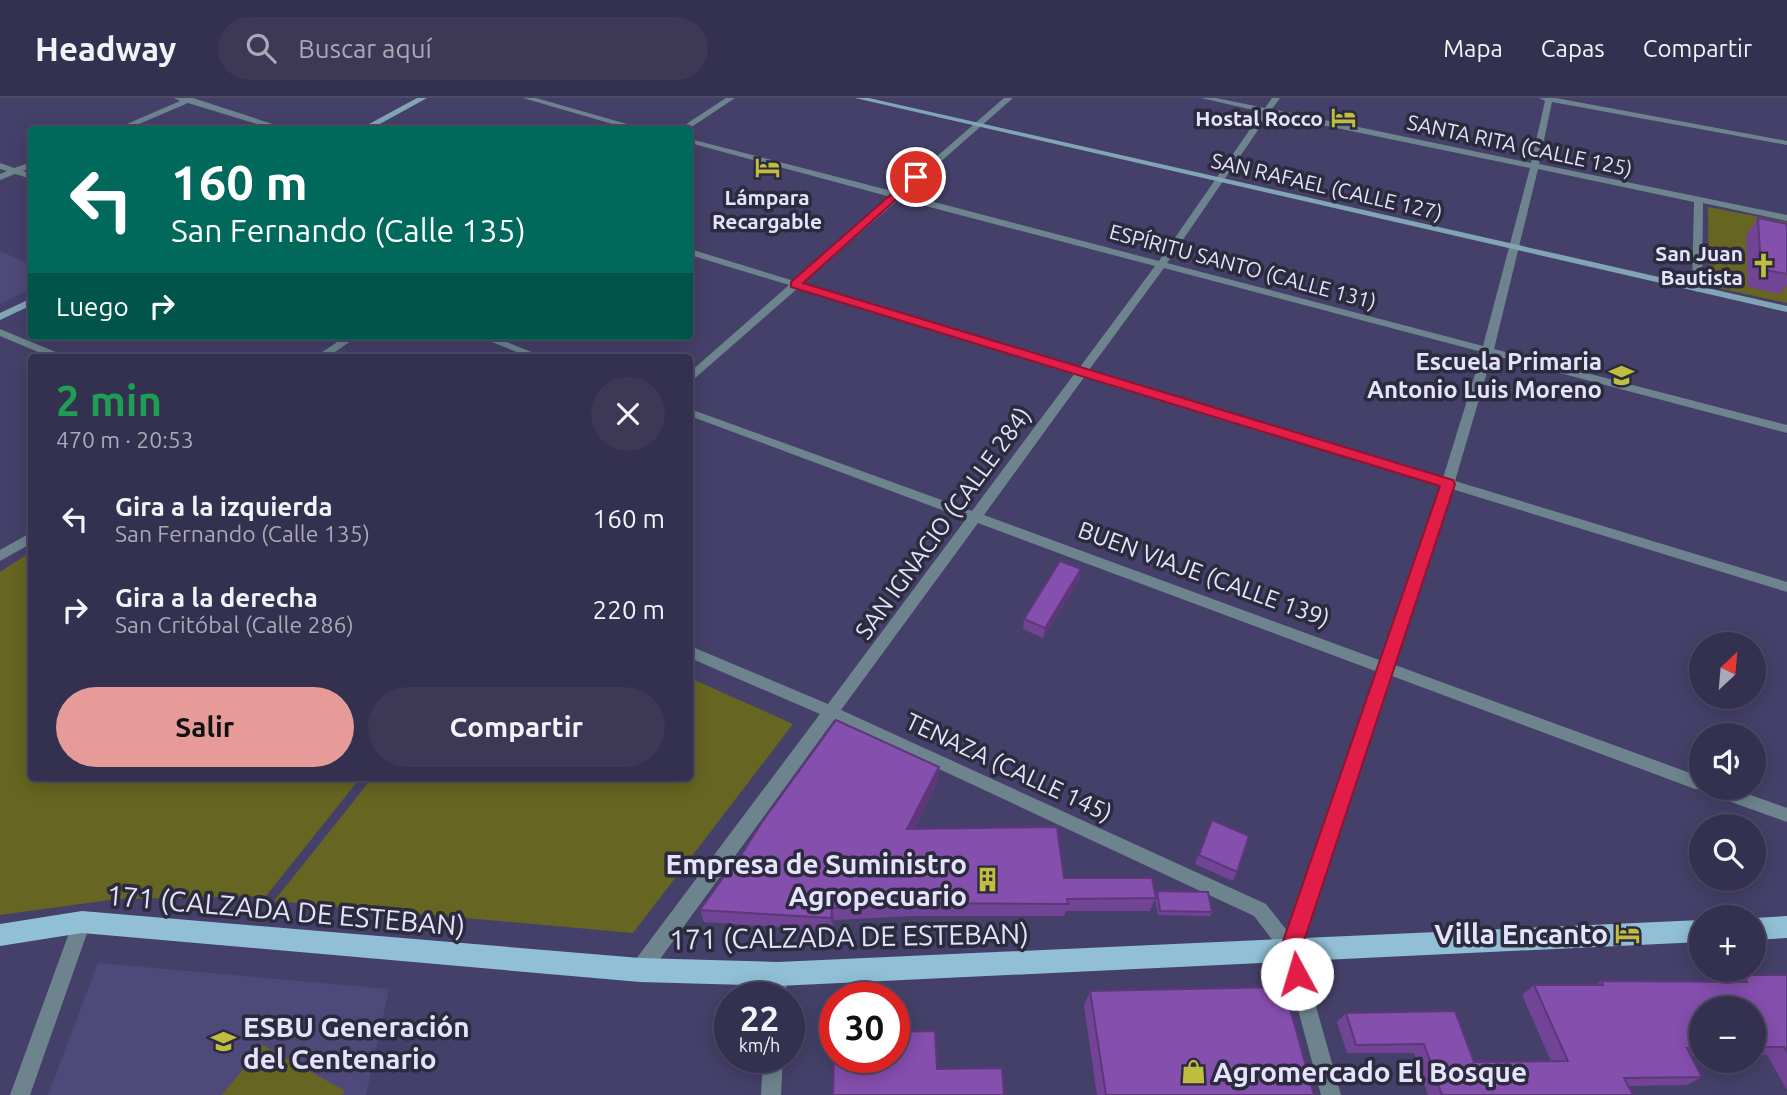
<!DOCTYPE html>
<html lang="es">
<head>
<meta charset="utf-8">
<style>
	:root { --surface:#34304f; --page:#3c3856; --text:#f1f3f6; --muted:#a9a9b7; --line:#4e4b66; --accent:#e69b98 }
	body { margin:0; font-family:Ubuntu,sans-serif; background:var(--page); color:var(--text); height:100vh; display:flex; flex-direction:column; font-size:26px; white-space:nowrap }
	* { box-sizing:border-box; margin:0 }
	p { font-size:23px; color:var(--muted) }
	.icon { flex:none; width:38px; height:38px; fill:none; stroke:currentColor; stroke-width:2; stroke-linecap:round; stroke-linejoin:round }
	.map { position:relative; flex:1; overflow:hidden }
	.panel { position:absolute; left:28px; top:256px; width:665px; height:427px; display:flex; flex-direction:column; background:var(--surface); border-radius:7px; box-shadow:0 4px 18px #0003,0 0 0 2px var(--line) }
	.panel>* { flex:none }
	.hud { position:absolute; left:28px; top:28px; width:665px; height:214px; border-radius:7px; box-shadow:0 4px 18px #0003,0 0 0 2px var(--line); background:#00695c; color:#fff; overflow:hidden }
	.needle { width:46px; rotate:26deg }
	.controls { position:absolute; left:1689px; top:534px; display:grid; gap:14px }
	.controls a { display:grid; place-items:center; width:77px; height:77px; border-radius:50%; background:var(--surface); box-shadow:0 4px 18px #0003,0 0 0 2px var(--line); font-size:35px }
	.speed { position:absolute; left:714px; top:884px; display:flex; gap:14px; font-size:35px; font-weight:700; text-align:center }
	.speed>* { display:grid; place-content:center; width:91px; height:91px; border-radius:50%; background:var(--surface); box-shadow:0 4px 18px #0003,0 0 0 2px var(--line); line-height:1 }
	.speed small { font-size:18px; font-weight:400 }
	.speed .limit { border:10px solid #d22; background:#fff; color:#111 }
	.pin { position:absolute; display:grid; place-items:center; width:60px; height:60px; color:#fff; margin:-30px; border:4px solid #fff; border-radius:50%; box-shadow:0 2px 7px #0007 }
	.me { position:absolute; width:77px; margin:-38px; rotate:354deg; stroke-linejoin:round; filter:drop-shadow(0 0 5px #0008) }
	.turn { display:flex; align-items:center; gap:24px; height:147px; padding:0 28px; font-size:32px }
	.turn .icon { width:91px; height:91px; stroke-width:2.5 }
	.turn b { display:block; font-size:49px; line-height:60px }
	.then { display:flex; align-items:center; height:66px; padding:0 28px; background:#0003; gap:14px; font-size:26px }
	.round { display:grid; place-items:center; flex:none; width:74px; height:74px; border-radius:37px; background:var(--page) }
	.headline { display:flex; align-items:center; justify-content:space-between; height:119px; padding:0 28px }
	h1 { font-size:42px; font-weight:700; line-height:52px; color:#1e9e55 }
	.primary-button { display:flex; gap:14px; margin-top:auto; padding:14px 28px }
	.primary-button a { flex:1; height:80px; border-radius:42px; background:var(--accent); color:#111; font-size:28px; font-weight:700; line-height:80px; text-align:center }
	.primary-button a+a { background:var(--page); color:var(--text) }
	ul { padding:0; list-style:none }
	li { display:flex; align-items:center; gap:21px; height:91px; padding:0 28px }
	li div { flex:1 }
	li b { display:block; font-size:26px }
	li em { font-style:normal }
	header { display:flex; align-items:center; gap:42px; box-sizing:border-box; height:98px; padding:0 35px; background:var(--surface); border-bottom:2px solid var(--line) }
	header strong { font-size:33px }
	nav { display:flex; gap:38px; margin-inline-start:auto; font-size:24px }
	.search { width:490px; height:63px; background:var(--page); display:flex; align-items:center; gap:18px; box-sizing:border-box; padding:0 24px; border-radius:38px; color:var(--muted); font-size:26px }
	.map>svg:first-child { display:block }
</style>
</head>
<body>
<header>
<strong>Headway</strong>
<div class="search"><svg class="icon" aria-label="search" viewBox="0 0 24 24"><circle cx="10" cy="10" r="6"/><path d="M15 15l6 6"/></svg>Buscar aquí</div>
<nav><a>Mapa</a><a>Capas</a><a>Compartir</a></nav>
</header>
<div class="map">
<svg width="1787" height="997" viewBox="0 0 1787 997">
	<rect width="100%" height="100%" fill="#454069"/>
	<path fill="#4f4979" d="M0,153l31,14 1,23 -32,16z
		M98,865l291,26 -23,106h-318z"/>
	<path fill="#666521" d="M1708,109l79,15v81l-78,-17z
		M31,454l1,225h329l-95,119 -149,3 -117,16v-343z
		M690,580l103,46 -160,209 -359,-32 99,-124h317z
		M263,947l82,46 -3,4h-120z"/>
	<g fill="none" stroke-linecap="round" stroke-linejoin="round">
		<path fill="#6d848e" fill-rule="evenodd" d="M82,815l6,3 3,6 -61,173h-20l63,-173 3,-6z"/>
		<path fill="#6d848e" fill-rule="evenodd" d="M174,0h19l98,32h-14l-89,-27 -63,27h-12l67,-29z
			M523,0h13l112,32h-15z
			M726,0h9l-48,32h-10z
			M1004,0h9l-109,96 255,67 103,-149 -61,-14h15l49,10 7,-10h8l-8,11 259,54 14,-62 -6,-3h17l231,43v4l-235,-43 -13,62 248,51v6l-84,-18 -1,86 -5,3 -5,-3 2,-87 -156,-33 -44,180 293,76v8l-295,-78 -37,126 332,101v10l-335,-103 -57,176 306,112v11h30l56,20v14l-81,-29 -1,-3 -10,-1 -303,-113 -92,274 41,145h-20l-38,-141 -29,-38 -420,-196 -187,257 -7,2 -7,-2 -2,-7 2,-7 187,-249 -130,-56v-12l138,58 138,-185 -276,-103v-7l282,102 103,-138 -277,-85 -104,91 -4,1v-8l99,-87 -99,-30v-6l104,32 97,-84 -201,-54v-4l206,53zM1269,16l261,54 -47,178 -316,-83zM899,101l256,67 -75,101 -277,-84zM1164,170l318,84 -39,126 -354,-108zM1085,278l356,110 -59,175 -398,-146zM978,425l400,149 -90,260 -22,-28 -425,-194z
			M32,64v5l-9,4 9,3v5l-17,-5 -15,6v-6l7,-3 -7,-2v-6l14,5z
			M0,231l63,26 1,2h-14l-50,-21z
			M346,238h12l-30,21h-13z
			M477,238h15l52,21h-15z
			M32,434v11l-32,18v-11z
			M778,867l7,2 2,7 -1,24h-19l4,-31z
			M763,959h20l-2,38h-20z"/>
		<path fill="#82a5b6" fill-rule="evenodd" d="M417,0h10l-58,32h-11z
			M855,0h14l918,208v6z
			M32,200v7l-32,15v-7z"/>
		<path fill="#91bfd5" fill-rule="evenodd" d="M82,813l558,47 138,4 923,-42v22l-923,44 -138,-4 -558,-49 -82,13v-22z
			M1787,818v22l-33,2v-22z"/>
	</g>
	<path fill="#724496" d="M1758,120l29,6v61l-7,9 -32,-7 -2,-51z
		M1081,471l-2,10 -36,59 -20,-9 1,-10z
		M938,683l-24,48 150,49 91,17 2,-4 55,21 -2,4 -52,-1 -3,-16 -5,12h-84l-2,5h-150l-80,4 -1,11 -129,-9 -4,-12 37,-48z
		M1212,722l25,52 -4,9 -38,-17z
		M1743,877h44v115l-20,-35 -13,1v-48h-53v48h-9l10,21 -15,8 -59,1 5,9h-205l-14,-42h-67l-10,-31 9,-9 128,49 77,-1 -29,-66 12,-10h62l5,-4 130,1z
		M1090,893l224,104h-217l-13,-89z"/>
	<path fill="#5d377a" d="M1081,471l-2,10 -36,59 2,-10z
		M939,669l-1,14 -31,61v-13z
		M832,810l2,12 -1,11 -2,-13z"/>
	<path fill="#854fae" stroke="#5d377a" stroke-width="2" d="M1758,120l29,6v50l-26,-5z
		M1060,463l21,8 -36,59 -21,-9z
		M836,622l103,47 -32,62 150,-2 7,51h88l4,20 -89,1 1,5 -154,-1 -82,5 -1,10 -131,-8 35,-49 2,1 25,-40z
		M1212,722l37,16 -12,36 -38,-17z
		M1157,793l51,1 4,20 -52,-1z
		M1743,877h44v77l-3,-5h-30v-39h-53v40h-14l15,29 -78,1 9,17h-191l-18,-51 -68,1 -10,-32 109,-2 19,51 94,-1 -34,-76h69l-2,-4 146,1z
		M1284,889l30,108h-208l-16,-104z
		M935,933l2,38 65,-1 2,27h-171l1,-44 1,6h59v-25z"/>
	<path fill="#e11d48" stroke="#92132f" stroke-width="2" d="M913,77l8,2 -118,106 650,197 2,4 -154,466 7,24 -3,7 -8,3 -7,-3 -10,-31 160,-464 -649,-199v-5z"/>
	<defs>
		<symbol id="hotel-bare" viewBox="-9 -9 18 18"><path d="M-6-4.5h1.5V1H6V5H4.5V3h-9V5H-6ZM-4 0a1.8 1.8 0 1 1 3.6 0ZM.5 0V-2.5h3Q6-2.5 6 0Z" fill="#c0be41" stroke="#2c2a3d" stroke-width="2.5" paint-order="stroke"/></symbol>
		<symbol id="church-bare" viewBox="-9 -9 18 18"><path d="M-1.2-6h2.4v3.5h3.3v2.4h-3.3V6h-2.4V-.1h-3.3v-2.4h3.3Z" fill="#c0be41" stroke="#2c2a3d" stroke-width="2.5" paint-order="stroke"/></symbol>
		<symbol id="school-bare" viewBox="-9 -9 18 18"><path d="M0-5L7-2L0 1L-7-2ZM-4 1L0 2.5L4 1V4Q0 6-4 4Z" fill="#c0be41" stroke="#2c2a3d" stroke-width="2.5" paint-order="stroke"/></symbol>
		<symbol id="building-bare" viewBox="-9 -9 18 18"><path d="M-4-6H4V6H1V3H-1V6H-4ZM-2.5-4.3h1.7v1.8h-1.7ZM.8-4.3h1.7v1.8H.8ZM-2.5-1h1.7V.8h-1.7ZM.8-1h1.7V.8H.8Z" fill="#c0be41" stroke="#2c2a3d" stroke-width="2.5" paint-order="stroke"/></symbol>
		<symbol id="shop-bare" viewBox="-9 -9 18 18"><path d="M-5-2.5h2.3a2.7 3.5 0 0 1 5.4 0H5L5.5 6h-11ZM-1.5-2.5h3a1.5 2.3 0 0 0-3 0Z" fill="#c0be41" stroke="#2c2a3d" stroke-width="2.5" paint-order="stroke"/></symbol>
	</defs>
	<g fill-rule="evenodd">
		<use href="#hotel-bare" x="1326" y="2" width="35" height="35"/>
		<use href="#hotel-bare" x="750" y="52" width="35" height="35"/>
		<use href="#church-bare" x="1746" y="150" width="35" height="35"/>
		<use href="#school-bare" x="1604" y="260" width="35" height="35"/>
		<use href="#building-bare" x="970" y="764" width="35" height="35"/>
		<use href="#hotel-bare" x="1610" y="818" width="35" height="35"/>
		<use href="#school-bare" x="206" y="926" width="35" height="35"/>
		<use href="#shop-bare" x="1176" y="956" width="35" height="35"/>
	</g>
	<g text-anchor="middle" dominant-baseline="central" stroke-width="7" stroke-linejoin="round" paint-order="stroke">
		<g font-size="21" font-weight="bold" fill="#e4e2fc" stroke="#2c2a3d" text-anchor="end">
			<text x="1323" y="20">Hostal Rocco</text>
			<text x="767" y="99" text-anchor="middle">Lámpara<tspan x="767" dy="24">Recargable</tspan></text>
			<text x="1743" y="155">San Juan<tspan x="1743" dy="24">Bautista</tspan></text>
		</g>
		<g font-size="21" fill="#e4e2fc" stroke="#2c2a3d">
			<text transform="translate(1520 47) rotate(12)">SANTA RITA (CALLE 125)</text>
			<text transform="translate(1327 88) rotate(13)">SAN RAFAEL (CALLE 127)</text>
			<text transform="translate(1243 168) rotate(15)">ESPÍRITU SANTO (CALLE 131)</text>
		</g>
		<g font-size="24" font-weight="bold" fill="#e4e2fc" stroke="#2c2a3d" text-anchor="end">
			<text x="1602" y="263">Escuela Primaria<tspan x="1602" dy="28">Antonio Luis Moreno</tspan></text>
		</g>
		<g font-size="24" fill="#e4e2fc" stroke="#2c2a3d">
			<text transform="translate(943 425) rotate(-54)">SAN IGNACIO (CALLE 284)</text>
			<text transform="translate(1204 476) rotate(20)">BUEN VIAJE (CALLE 139)</text>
			<text transform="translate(1009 669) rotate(25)">TENAZA (CALLE 145)</text>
		</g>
		<g font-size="28" font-weight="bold" fill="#e4e2fc" stroke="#2c2a3d" text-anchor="end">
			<text x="967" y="765">Empresa de Suministro<tspan x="967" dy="32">Agropecuario</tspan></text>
			<text x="1608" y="835">Villa Encanto</text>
			<text x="243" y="928" text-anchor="start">ESBU Generación<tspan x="243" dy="32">del Centenario</tspan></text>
			<text x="1213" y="973" text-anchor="start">Agromercado El Bosque</text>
		</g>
		<g font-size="28" fill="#e4e2fc" stroke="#2c2a3d">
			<text transform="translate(286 812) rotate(5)">171 (CALZADA DE ESTEBAN)</text>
			<text transform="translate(849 838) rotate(-1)">171 (CALZADA DE ESTEBAN)</text>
		</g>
	</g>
</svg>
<div class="controls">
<a><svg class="needle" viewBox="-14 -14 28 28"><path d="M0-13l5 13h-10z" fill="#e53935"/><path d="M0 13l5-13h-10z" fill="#a9a9b7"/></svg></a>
<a><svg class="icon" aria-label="sound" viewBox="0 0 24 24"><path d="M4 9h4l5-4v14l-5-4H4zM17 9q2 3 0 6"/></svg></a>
<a><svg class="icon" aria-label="search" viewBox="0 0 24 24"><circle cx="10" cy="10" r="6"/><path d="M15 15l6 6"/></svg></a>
<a>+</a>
<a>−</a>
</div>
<div class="speed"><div>22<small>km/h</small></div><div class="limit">30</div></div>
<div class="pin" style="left:916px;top:79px;background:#d93025"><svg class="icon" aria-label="arrive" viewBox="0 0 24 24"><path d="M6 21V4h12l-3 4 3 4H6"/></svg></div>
<svg class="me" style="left:1297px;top:876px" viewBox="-20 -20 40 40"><circle r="19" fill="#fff"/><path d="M0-13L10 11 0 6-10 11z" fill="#e11d48"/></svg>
<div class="hud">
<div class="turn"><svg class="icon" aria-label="left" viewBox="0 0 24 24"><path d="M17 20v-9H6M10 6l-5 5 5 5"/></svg><div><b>160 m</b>San Fernando (Calle 135)</div></div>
<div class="then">Luego<svg class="icon" aria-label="right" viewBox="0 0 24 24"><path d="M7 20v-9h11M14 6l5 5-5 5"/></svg></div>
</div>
<section class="panel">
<div class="headline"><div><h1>2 min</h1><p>470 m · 20:53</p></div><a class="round"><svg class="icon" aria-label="close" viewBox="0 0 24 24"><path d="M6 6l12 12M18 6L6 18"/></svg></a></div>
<ul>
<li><svg class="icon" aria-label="left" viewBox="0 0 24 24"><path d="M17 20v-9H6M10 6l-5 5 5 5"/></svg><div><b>Gira a la izquierda</b><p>San Fernando (Calle 135)</p></div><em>160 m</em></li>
<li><svg class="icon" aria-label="right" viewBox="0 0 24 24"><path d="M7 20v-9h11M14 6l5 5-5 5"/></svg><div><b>Gira a la derecha</b><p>San Critóbal (Calle 286)</p></div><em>220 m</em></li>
</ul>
<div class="primary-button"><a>Salir</a><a>Compartir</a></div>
</section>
</div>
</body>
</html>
